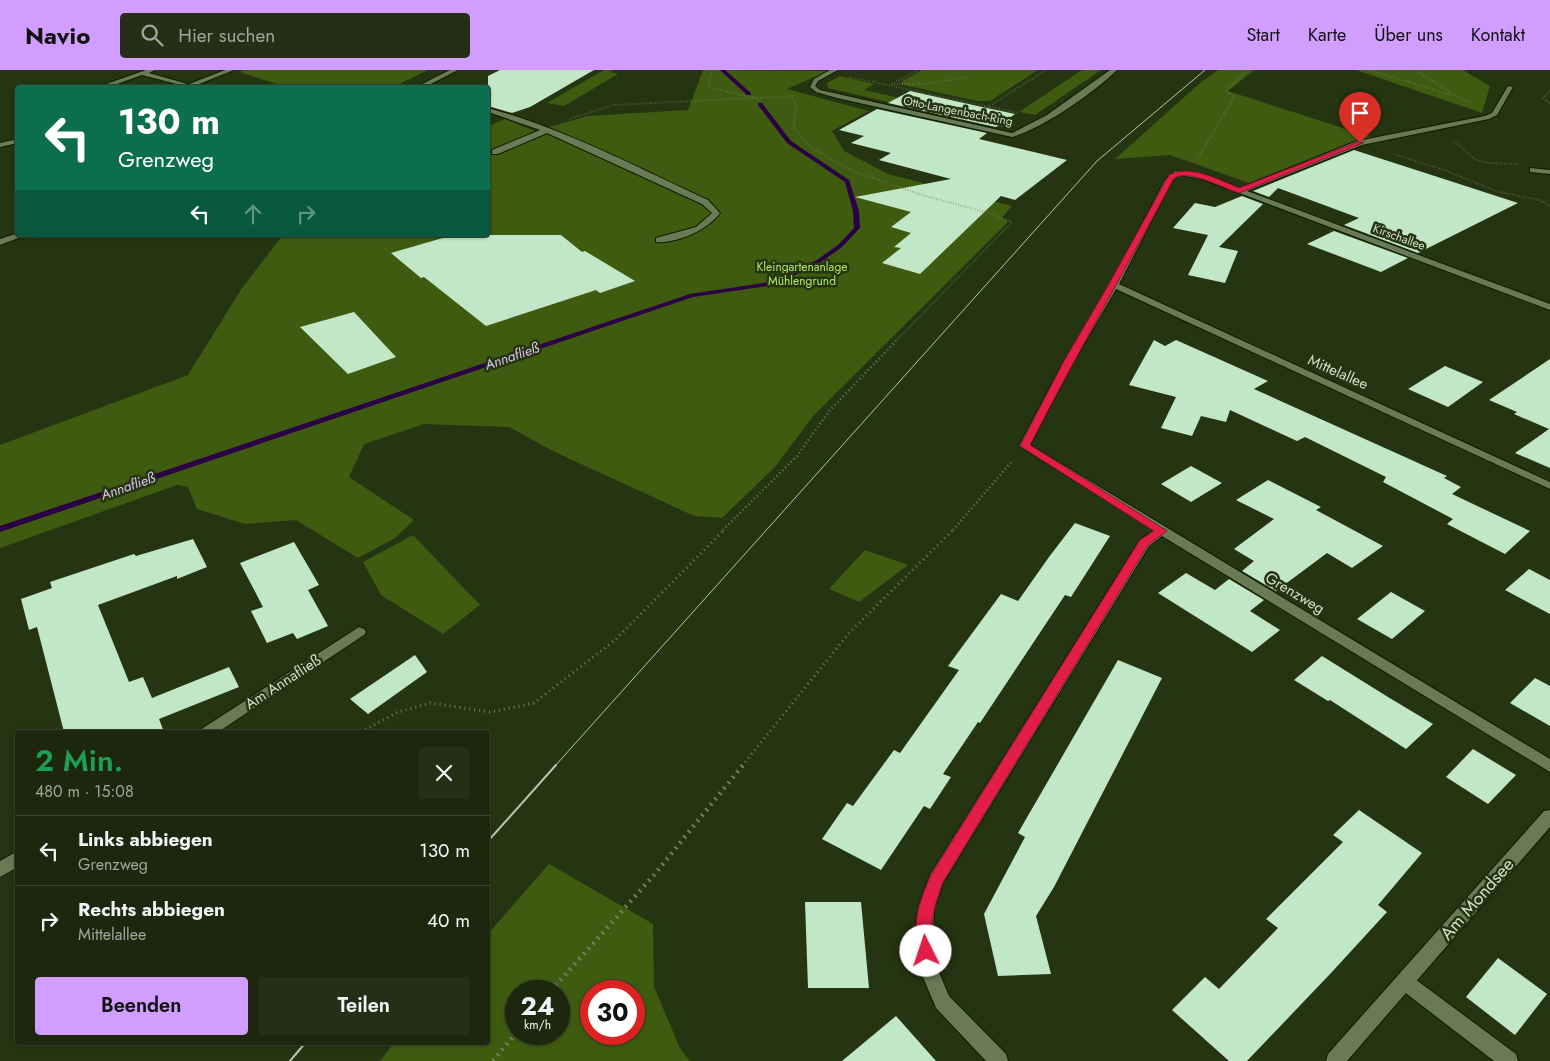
<!DOCTYPE html>
<html lang="de">
<head>
<meta charset="utf-8">
<style>
	:root { --surface:#1c270d; --page:#252f16; --text:#f1f3f6; --muted:#a0a59d; --line:#3a442e; --accent:#d19dfe }
	body { margin:0; font-family:Jost,sans-serif; background:var(--page); color:var(--text); height:100vh; display:flex; flex-direction:column; font-size:19px; white-space:nowrap }
	* { box-sizing:border-box; margin:0 }
	p { font-size:16px; color:var(--muted) }
	.icon { flex:none; width:28px; height:28px; fill:none; stroke:currentColor; stroke-width:2; stroke-linecap:round; stroke-linejoin:round }
	.map { position:relative; flex:1; overflow:hidden }
	.details { position:absolute; left:15px; top:660px; width:475px; height:315px; display:flex; flex-direction:column; background:var(--surface); border-radius:5px; box-shadow:0 1px 4px #0004,0 0 0 1px var(--line) }
	.details>* { flex:none }
	.banner { position:absolute; left:15px; top:15px; width:475px; height:152px; border-radius:5px; box-shadow:0 1px 4px #0004,0 0 0 1px var(--line); background:#0b6e4f; color:#fff; overflow:hidden }
	.speed { position:absolute; left:505px; top:910px; display:flex; gap:10px; font-size:25px; font-weight:700; text-align:center }
	.speed>* { display:grid; place-content:center; width:65px; height:65px; border-radius:50%; background:var(--surface); box-shadow:0 1px 4px #0004,0 0 0 1px var(--line); line-height:1 }
	.speed small { font-size:12px; font-weight:400 }
	.speed .limit { border:8px solid #d22; background:#fff; color:#111 }
	.pin { position:absolute; display:grid; place-items:center; width:42px; height:42px; color:#fff; margin:-51px -21px; border-radius:50% 50% 50% 0; rotate:-45deg; box-shadow:0 0 5px #0007 }
	.pin .icon { rotate:45deg }
	.me { position:absolute; width:55px; margin:-28px; rotate:356deg; stroke-linejoin:round; filter:drop-shadow(0 0 4px #0008) }
	.turn { display:flex; align-items:center; gap:18px; height:105px; padding:0 20px; font-size:22px }
	.turn .icon { width:65px; height:65px; stroke-width:2.5 }
	.turn b { display:block; font-size:35px; line-height:42px }
	.lanes { display:flex; align-items:center; height:48px; padding:0 20px; background:#0003; justify-content:center; gap:25px; direction:ltr }
	.lanes .off { opacity:.35 }
	.round { display:grid; place-items:center; flex:none; width:52px; height:52px; border-radius:5px; background:var(--page) }
	.overview { display:flex; align-items:center; justify-content:space-between; height:85px; padding:0 20px }
	h1 { font-size:30px; font-weight:600; line-height:38px; color:#1e9e55 }
	.primary-button { display:flex; gap:10px; margin-top:auto; padding:10px 20px }
	.primary-button a { flex:1; height:58px; border-radius:5px; background:var(--accent); color:#111; font-size:20px; font-weight:600; line-height:58px; text-align:center }
	.primary-button a+a { background:var(--page); color:var(--text) }
	ul { padding:0; list-style:none }
	li { display:flex; align-items:center; gap:15px; height:70px; padding:0 20px; border-top:1px solid var(--line) }
	li div { flex:1 }
	li b { display:block; font-size:19px }
	li em { font-style:normal }
	header { display:flex; align-items:center; gap:30px; box-sizing:border-box; height:70px; padding:0 25px; background:var(--accent); color:#111 }
	header strong { font-size:24px }
	nav { display:flex; gap:28px; margin-inline-start:auto; font-size:18px }
	.search { width:350px; height:45px; background:var(--page); display:flex; align-items:center; gap:12px; box-sizing:border-box; padding:0 18px; border-radius:5px; color:var(--muted); font-size:19px }
	.map>svg:first-child { display:block }
</style>
</head>
<body>
<header>
<strong>Navio</strong>
<div class="search"><svg class="icon" aria-label="search" viewBox="0 0 24 24"><circle cx="10" cy="10" r="6"/><path d="M15 15l6 6"/></svg>Hier suchen</div>
<nav><a>Start</a><a>Karte</a><a>Über uns</a><a>Kontakt</a></nav>
</header>
<div class="map">
<svg width="1550" height="991" viewBox="0 0 1550 991">
	<rect width="100%" height="100%" fill="#253411"/>
	<path fill="#3f5b10" fill-rule="evenodd" d="M244,0h184l-37,18 -104,-1 -48,-15z
		M604,0h9l-3,2 8,2 -54,32 -17,-3z
		M703,0l125,1 -41,18 82,22 -37,20 12,20 44,23 124,32 -10,12 5,2v3l-193,192 -39,52 -53,51 -28,-2 -139,-64 -46,-25 -85,-3 -60,20 -15,33 65,43 -19,18 -37,20 -62,-38 -51,4 -48,-15 -9,-22 -11,-2 -177,63v-103l188,-70 54,-87 41,-53h205v-109l17,-7 30,12 53,-15 100,-6z
		M922,0h116l-48,31h-13l-77,-17 4,-4z
		M1082,0h19l-66,45 -16,-3z
		M1218,0h36l-26,21 146,47 -27,7 -98,38 -79,-28 -55,4 84,-75z
		M1356,0h107l27,16 -8,27z
		M840,6l34,8 -10,6 126,28 11,-7 14,3 -11,8 13,3 -14,2 -17,-2 -158,-37 -1,-5z
		M413,465l67,70 -37,29 -62,-39 -18,-33z
		M865,480l43,15 -49,37 -30,-13z
		M549,794l104,60 1,63 26,61 10,13h-310l14,-18 94,-1v-108zM516,921h43v43h-43zM591,921h43v43h-43z"/>
	<g fill="none" stroke-linecap="round" stroke-linejoin="round">
		<path fill="#2b0044" fill-rule="evenodd" d="M720,0h5l26,23v2h-4z
			M758,33h4l29,38 58,39 10,31 1,17 -18,19 -21,15 -46,23 -82,12 -693,235v-6l690,-232 81,-12 46,-22 21,-15 16,-17 -1,-17 -8,-29 -58,-39 -29,-38z"/>
	</g>
	<path fill="#c2e7c6" d="M500,0h94l-64,37 -18,6 -24,-7v-30z
		M910,21l72,16 33,7 -19,13 -108,-24z
		M877,39l110,24 -8,6 88,21 -52,40 -14,-4 -81,78 -38,-11 19,-15 -7,-1 17,-14 -20,-6 20,-15 -56,-15 96,-18 -72,-19 12,-7 -40,-10 13,-7 -25,-6z
		M1354,80l59,19 105,34 -100,50 -74,-28 15,-7 -81,-30 -9,9 -16,-6z
		M1242,126l21,8 -44,43 19,4 -13,32 -37,-8 20,-40 -35,-7 22,-25 20,4z
		M1334,161l74,27 -27,14 -74,-28z
		M453,165h108l21,17 3,-1 50,30 -35,12 -4,-3 -110,36 -62,-49 -3,1 -30,-25z
		M354,242l42,45 -48,17 -48,-47z
		M1154,270l11,6 11,-6 92,41 -14,8 193,87 -3,2 17,9 -9,7 78,37 -25,23 -58,-30 6,-5 -70,-37 3,-5 -81,-40 -8,4 -67,-31 -4,12 -25,-6 -9,20 -31,-8 15,-31 -47,-12z
		M1550,289v109l-35,-15 34,-24 -35,-15 3,-2 -28,-12z
		M1445,296l38,16 -35,25 -40,-18z
		M1191,396l31,17 -31,19 -30,-18z
		M1268,410l53,27 -5,3 67,36 -31,22 -25,-15 -51,38 -34,-20 12,-10 -20,-12 40,-30 -38,-19z
		M1075,453l35,13 -39,61 -6,-2 -85,128 -2,-1 -35,52 8,3 -21,32 -6,-3 -43,64 -59,-31 25,-36 6,3 41,-56 6,3 59,-83 -11,-4 53,-72 17,7 31,-44z
		M193,469l14,28 -30,12v-3l-79,29 31,77 14,-5 9,21 77,-31 10,20 -80,32 5,13h-100l-27,-105 -8,3 -8,-31 31,-11 -2,-6 84,-28 2,2z
		M294,472l25,43 -11,5 20,36 -31,13 -4,-6 -26,10 -16,-32 12,-4 -23,-44z
		M1529,499l21,11v34l-45,-24z
		M1186,503l29,17 14,-11 35,21 -14,11 30,19 -28,22 -94,-59z
		M1391,522l34,19 -33,28 -35,-20z
		M415,585l12,17 -59,42 -18,-15z
		M1322,586l66,41 45,27 -27,25 -76,-49 -2,1 -34,-21z
		M1118,590l44,18 -108,209 -18,29 15,58 -53,2 -14,-62 41,-77 -7,-4z
		M1535,608l15,8v40l-40,-23z
		M1473,679l43,26 -28,29 -42,-27z
		M1359,740l63,43 -44,52 9,7 -56,61 -84,88h-18l-57,-51 33,-33 14,12 59,-61 -12,-9 77,-77 -10,-7z
		M805,832h56l8,86h-61z
		M1498,888l49,36 -32,41 -49,-38z
		M896,946l40,45h-94z"/>
	<g fill="none" stroke-linecap="round" stroke-linejoin="round">
		<defs>
			<path id="lane" d="M146,0h9l-6,3 42,12 -3,2 -46,-12 -36,13h-11z
				M488,38c77,21 148,59 220,92l12,13c-12,17 -44,31 -64,29v-4l40,-11 16,-14 -10,-9 -155,-71 -49,21h-6v-4l48,-20 -52,-18z
				M1405,904l6,2 105,78 2,7h-24l-95,-73 -3,-6 3,-6z"/>
			<path id="street" d="M225,0h9l-45,18h-10z
				M450,0h8l-35,18h-9z
				M830,0h8l-20,11 -3,5 5,4 192,43 35,-18 63,-45h7c-22,22 -75,59 -105,67l-175,-39 -21,-6 -6,-5 4,-8z
				M1508,16l5,1 -16,28 -8,4 -127,26 -115,46 303,113v6l-348,-131 -22,-4 -8,6 -53,103 431,198v7l-434,-200 -42,72 -44,84 520,314v13l-388,-236 -13,10 -206,337 -9,25 -1,25 5,37 11,26 57,58 2,7h-22l-50,-53 -16,-38 -5,-37 3,-25 12,-33 210,-335 14,-10 -135,-84 45,-85 46,-76 55,-105 10,-9 32,4 33,13 117,-47 128,-25 7,-3z
				M18,69v4l-18,4v-4z
				M1530,98l20,2v4l-20,-2z
				M18,163v2h4l-1,2 -21,8v-6z
				M359,557l5,2 2,3 -2,3 -146,97h-17l2,-4z
				M1550,740v17l-203,234h-21l2,-7 216,-243z
				M18,781v16l-18,10v-16z"/>
		</defs>
		<use href="#lane" stroke="#0e1b00" stroke-width="2"/>
		<use href="#street" stroke="#0e1b00" stroke-width="2"/>
		<path stroke="#717e61" stroke-width="2" stroke-dasharray="0.5 2" stroke-linecap="butt" d="M712,0l-4,17 46,11
			M1370,0l81,25
			M1415,0l41,26 15,7
			M850,7l168,36
			M892,14h34l42,-7
			M892,14l26,-14
			M1550,21l-7,7 7,6
			M792,27l5,10 -4,20 18,21 42,23 69,24 70,19 20,8 -117,120
			M988,37l58,-37
			M570,49l43,-14 180,-9
			M1454,71l22,19 13,3 29,1
			M1394,84l53,17 49,20 47,10 7,6
			M1198,88l36,-61 -8,-6 21,-21
			M36,168l8,-3"/>
		<path stroke="#717e61" stroke-width="2.5" stroke-dasharray="1 3" stroke-linecap="butt" d="M723,460l74,-74 33,-46 66,-69
			M953,460l60,-70"/>
		<path stroke="#717e61" stroke-width="3" stroke-dasharray="1 4" stroke-linecap="butt" d="M361,662l37,-20 32,-9 60,9 44,-9 81,-63 110,-111
			M742,696l108,-134 104,-103"/>
		<path stroke="#717e61" stroke-width="4.5" stroke-dasharray="2 5" stroke-linecap="butt" d="M551,921l103,-116 89,-110
			M493,991l23,-28"/>
		<use href="#lane" fill="#697b55" fill-rule="evenodd"/>
		<use href="#street" fill="#697b55" fill-rule="evenodd"/>
		<path stroke="#b9c4ad" stroke-width="1" d="M555,696l542,-605 108,-91"/>
		<path stroke="#b9c4ad" stroke-width="2" d="M488,771l68,-76
			M290,991l16,-19"/>
	</g>
	<path fill="#e11d48" stroke="#92132f" d="M1358,72l5,1 -124,50c-17,-5 -48,-24 -65,-15 -47,89 -98,177 -144,267l137,86 -19,14 -205,337c-6,17 -12,33 -11,51 0,9 4,15 0,24l-6,2 -5,-2c-12,-26 -1,-58 10,-82l209,-335 14,-9 -134,-85 44,-85 45,-77 60,-109c22,-11 50,5 70,13z"/>
	<g text-anchor="middle" dominant-baseline="central" stroke-width="5" stroke-linejoin="round" paint-order="stroke">
		<g font-size="12" fill="#d4dec9" stroke="#253411">
			<text transform="translate(958 41) rotate(11)">Otto-Langenbach-Ring</text>
			<text transform="translate(1399 167) rotate(20)">Kirschallee</text>
		</g>
		<g font-size="12" fill="#b1ea5f" stroke="#253411">
			<text x="802" y="197">Kleingartenanlage<tspan x="802" dy="14">Mühlengrund</tspan></text>
		</g>
		<g font-size="14" font-style="italic" fill="#dec5f6" stroke="#253411">
			<text transform="translate(512 286) rotate(-19)">Annafließ</text>
			<text transform="translate(128 416) rotate(-19)">Annafließ</text>
		</g>
		<g font-size="15" fill="#d4dec9" stroke="#253411">
			<text transform="translate(1338 302) rotate(24)">Mittelallee</text>
			<text transform="translate(1295 523) rotate(31)">Grenzweg</text>
			<text transform="translate(283 612) rotate(-33)">Am Annafließ</text>
		</g>
		<g font-size="18" fill="#d4dec9" stroke="#253411">
			<text transform="translate(1477 829) rotate(-49)">Am Mondsee</text>
		</g>
	</g>
</svg>
<div class="speed"><div>24<small>km/h</small></div><div class="limit">30</div></div>
<div class="pin" style="left:1360px;top:73px;background:#d93025"><svg class="icon" aria-label="arrive" viewBox="0 0 24 24"><path d="M6 21V4h12l-3 4 3 4H6"/></svg></div>
<svg class="me" style="left:926px;top:881px" viewBox="-20 -20 40 40"><circle r="19" fill="#fff"/><path d="M0-13L10 11 0 6-10 11z" fill="#e11d48"/></svg>
<div class="banner">
<div class="turn"><svg class="icon" aria-label="left" viewBox="0 0 24 24"><path d="M17 20v-9H6M10 6l-5 5 5 5"/></svg><div><b>130 m</b>Grenzweg</div></div>
<div class="lanes"><svg class="icon" aria-label="left" viewBox="0 0 24 24"><path d="M17 20v-9H6M10 6l-5 5 5 5"/></svg><svg class="icon off" aria-label="ahead" viewBox="0 0 24 24"><path d="M12 20V5M6 11l6-6 6 6"/></svg><svg class="icon off" aria-label="right" viewBox="0 0 24 24"><path d="M7 20v-9h11M14 6l5 5-5 5"/></svg></div>
</div>
<section class="details">
<div class="overview"><div><h1>2 Min.</h1><p>480 m · 15:08</p></div><a class="round"><svg class="icon" aria-label="close" viewBox="0 0 24 24"><path d="M6 6l12 12M18 6L6 18"/></svg></a></div>
<ul>
<li><svg class="icon" aria-label="left" viewBox="0 0 24 24"><path d="M17 20v-9H6M10 6l-5 5 5 5"/></svg><div><b>Links abbiegen</b><p>Grenzweg</p></div><em>130 m</em></li>
<li><svg class="icon" aria-label="right" viewBox="0 0 24 24"><path d="M7 20v-9h11M14 6l5 5-5 5"/></svg><div><b>Rechts abbiegen</b><p>Mittelallee</p></div><em>40 m</em></li>
</ul>
<div class="primary-button"><a>Beenden</a><a>Teilen</a></div>
</section>
</div>
</body>
</html>
